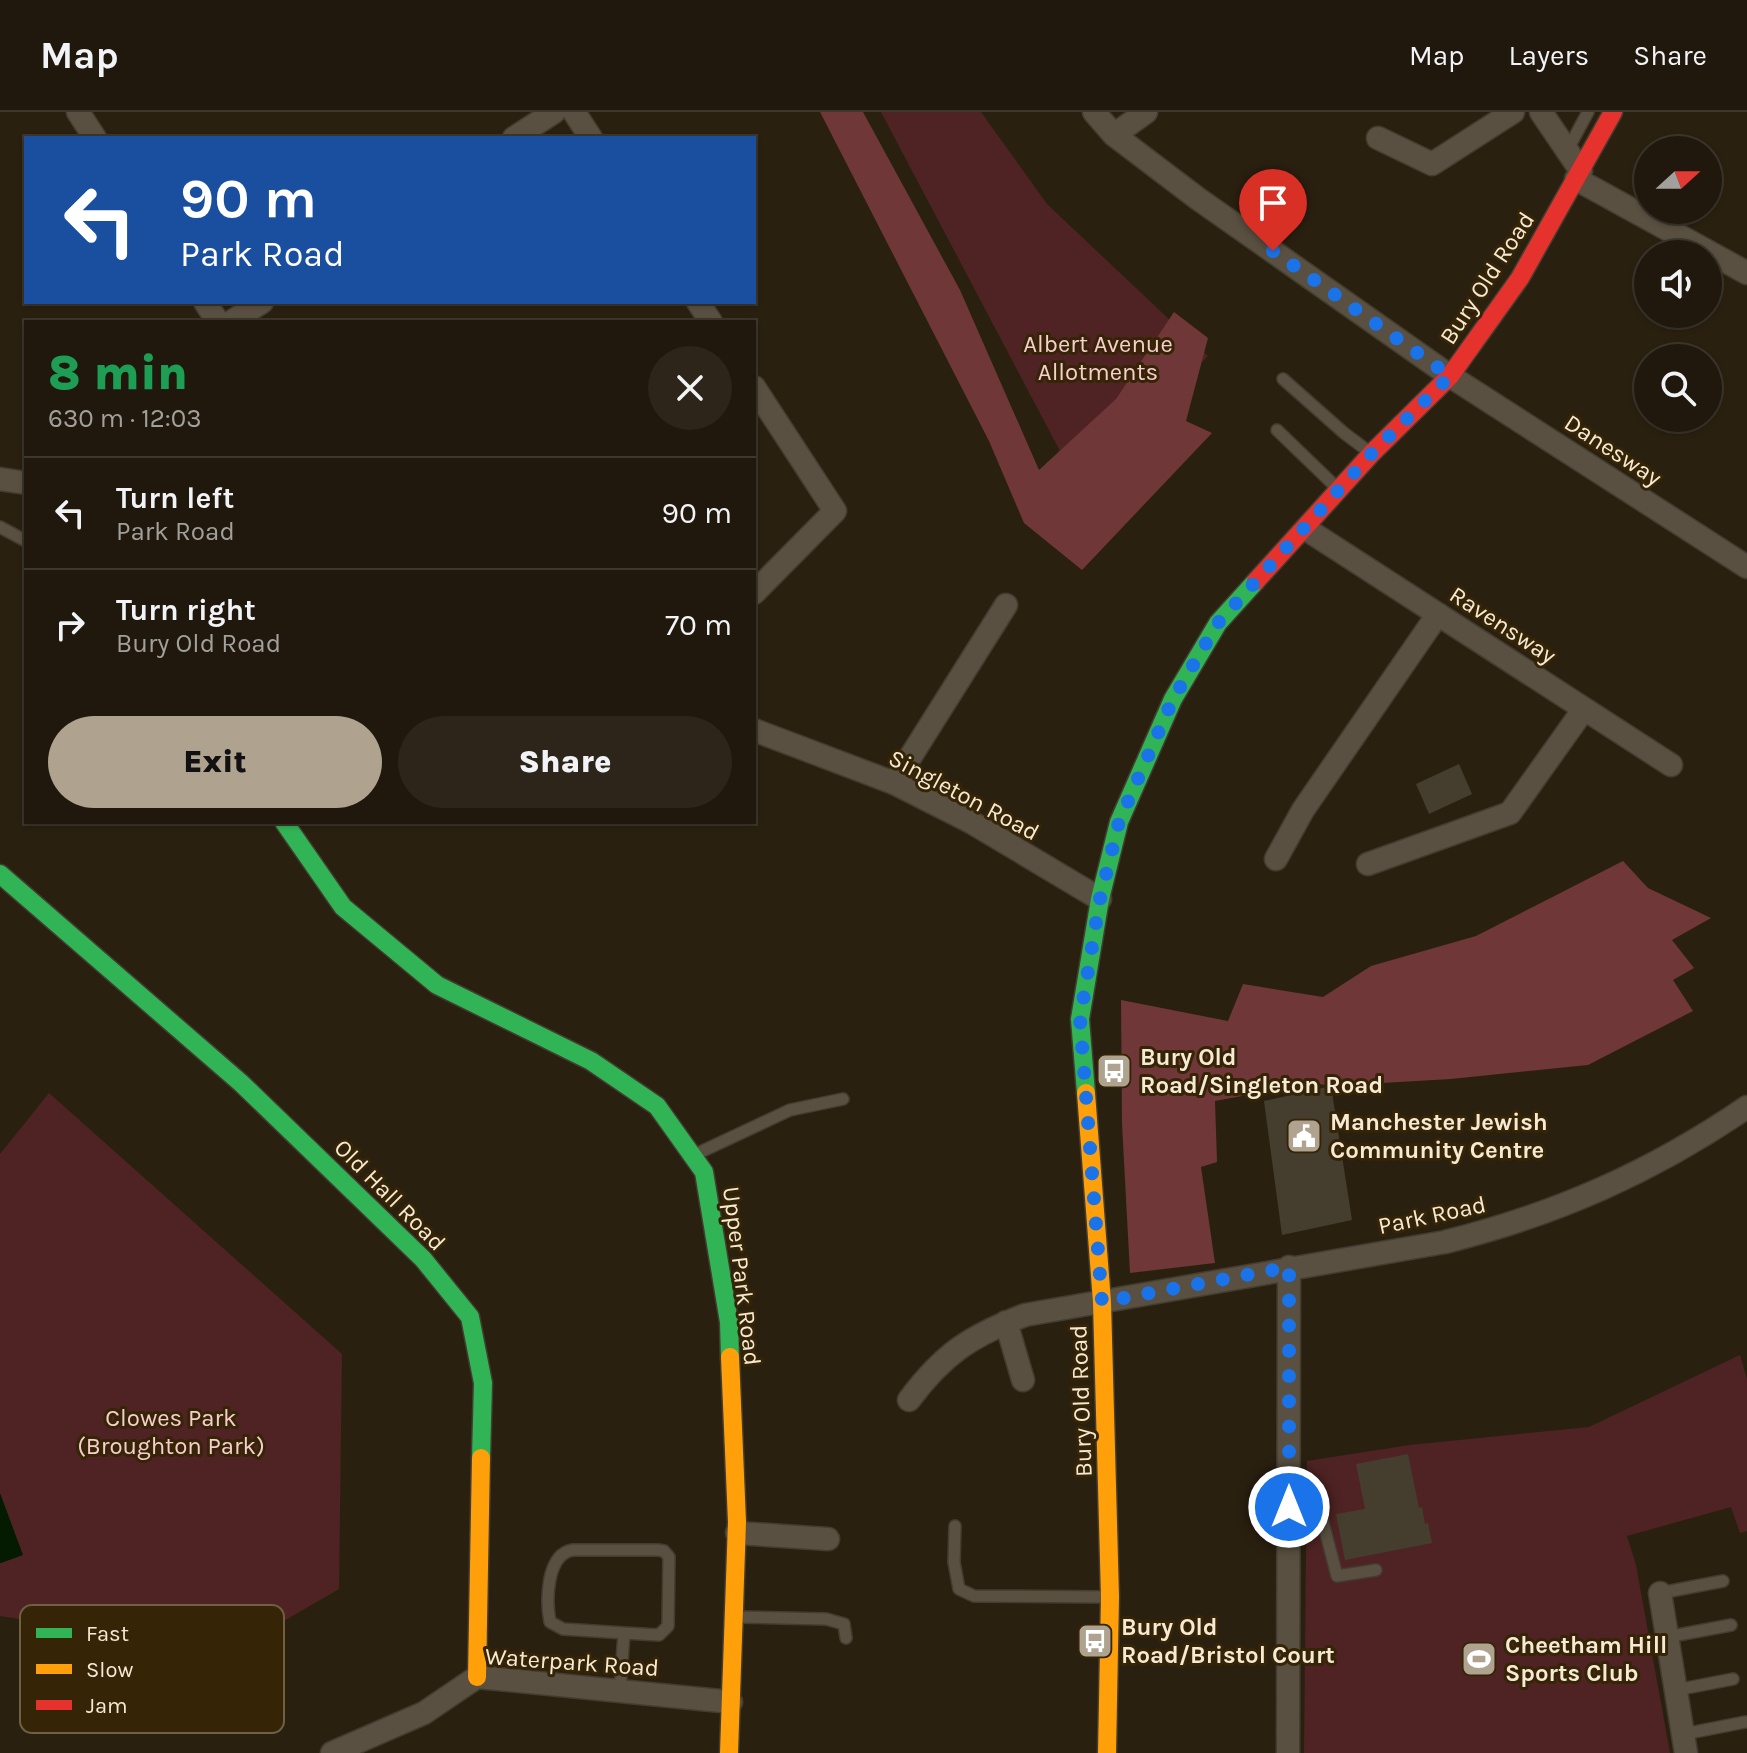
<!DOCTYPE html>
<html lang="en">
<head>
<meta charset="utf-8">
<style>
	:root { --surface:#20180c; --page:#2d251a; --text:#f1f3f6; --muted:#a2a09d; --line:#3d372d; --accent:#afa38f }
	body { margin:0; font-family:Karla,sans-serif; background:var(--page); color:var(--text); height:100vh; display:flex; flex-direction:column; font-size:30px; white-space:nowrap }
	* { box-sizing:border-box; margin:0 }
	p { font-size:26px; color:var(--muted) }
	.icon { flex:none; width:44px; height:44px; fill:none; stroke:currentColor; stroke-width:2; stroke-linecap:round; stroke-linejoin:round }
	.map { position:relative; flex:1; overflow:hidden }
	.side { position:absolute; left:24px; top:208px; width:732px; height:504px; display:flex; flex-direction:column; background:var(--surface); border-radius:0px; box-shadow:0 2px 6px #0004,0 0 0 2px var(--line) }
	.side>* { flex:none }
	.banner { position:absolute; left:24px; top:24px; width:732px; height:168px; border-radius:0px; box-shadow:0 2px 6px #0004,0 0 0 2px var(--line); background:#1a4fa0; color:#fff; overflow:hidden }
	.needle { width:52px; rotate:69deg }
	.tools { position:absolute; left:1634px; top:24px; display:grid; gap:16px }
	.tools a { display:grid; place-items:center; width:88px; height:88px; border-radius:50%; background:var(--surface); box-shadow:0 2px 6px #0004,0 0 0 2px var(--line); font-size:40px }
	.pin { position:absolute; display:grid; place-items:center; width:68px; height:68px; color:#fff; margin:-82px -34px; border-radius:50% 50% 50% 0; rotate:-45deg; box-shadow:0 0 8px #0007 }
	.pin .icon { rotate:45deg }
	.me { position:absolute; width:88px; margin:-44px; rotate:0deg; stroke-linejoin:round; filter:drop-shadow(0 0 6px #0008) }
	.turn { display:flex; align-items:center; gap:28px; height:168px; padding:0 24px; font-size:36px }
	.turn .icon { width:104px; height:104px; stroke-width:2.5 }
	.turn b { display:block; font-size:56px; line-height:68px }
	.round { display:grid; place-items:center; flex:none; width:84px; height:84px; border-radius:42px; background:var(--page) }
	.overview { display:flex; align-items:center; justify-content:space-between; height:136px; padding:0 24px }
	h1 { font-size:48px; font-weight:800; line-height:60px; color:#1e9e55 }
	.primary-button { display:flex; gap:16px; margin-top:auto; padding:16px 24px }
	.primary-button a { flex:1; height:92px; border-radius:48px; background:var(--accent); color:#111; font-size:32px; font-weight:800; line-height:92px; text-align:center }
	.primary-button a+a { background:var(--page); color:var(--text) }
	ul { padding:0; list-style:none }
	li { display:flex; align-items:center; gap:24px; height:112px; padding:0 24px; border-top:2px solid var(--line) }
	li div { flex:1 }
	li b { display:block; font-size:30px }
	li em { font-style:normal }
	header { display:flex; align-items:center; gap:48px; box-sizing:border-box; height:112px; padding:0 40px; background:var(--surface); border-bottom:2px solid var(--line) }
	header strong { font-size:38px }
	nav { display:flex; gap:44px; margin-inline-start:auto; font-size:28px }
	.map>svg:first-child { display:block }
</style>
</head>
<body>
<header>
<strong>Map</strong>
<nav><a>Map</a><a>Layers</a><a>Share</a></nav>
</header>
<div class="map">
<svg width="1747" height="1641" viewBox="0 0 1747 1641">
	<rect width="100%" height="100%" fill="#2a2010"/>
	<path fill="#4f2323" d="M881,0h100l66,92 161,152 -129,131z
		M49,981l293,261 -3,235 -143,83 -36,-53 -108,5 -52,-8v-462z
		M1740,1243l7,24v152l-7,2 -9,-26 -104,29 9,29 34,188h-366l3,-292 103,-16 179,-18z"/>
	<path fill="#6f3737" d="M820,0h43l97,178 79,180 77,-71 58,-87 34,26 -22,83 26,12 -130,137 -58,-47 -35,-82z
		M1623,749l25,27 63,30 -39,22 22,28 -21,12 20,31 -105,54 -137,14 -120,7 -18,-3 -98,18 2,61 -16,5 14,96 -85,10 -8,-149 -1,-124 107,21 15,-37 80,13 48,-31 105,-30z"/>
	<path fill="#041a01" d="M0,1381l23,62 -22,8h-1z"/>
	<path fill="#453e2e" d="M1459,652l13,30 -43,20 -13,-30z
		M1331,974l21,134 -70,15 -18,-134z
		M1408,1342l11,54 3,-1 3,17 3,-1 4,20 -87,17 -9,-46 29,-5 -9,-45z"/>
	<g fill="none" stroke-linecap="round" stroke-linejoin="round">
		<defs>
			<path id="lane" d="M1567,39l21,-39
				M1283,267l61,54 24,18
				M1277,318l59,57
				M0,415l26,14
				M694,1043l96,-45 53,-11
				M1289,1395h30l18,69 39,-6
				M955,1414l-1,36 5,27 15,7 132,1
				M1660,1481l63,-12
				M736,1505l90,2 18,5 2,14
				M1667,1525l64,-12
				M620,1578l4,-57 35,2 9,-9 1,-69 -5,-6 -6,-1h-85c-27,4 -27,51 -23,72l13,7 61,4
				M1676,1578l57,-11
				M1684,1622l61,-12"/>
			<path id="street" d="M78,0l17,26
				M574,0l17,26
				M1094,0l20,23 83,63 253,178 297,191
				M1541,0l40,59
				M1114,23l32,-23
				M514,26l40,-26
				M1378,26l54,26 81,-52
				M1576,67l171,94
				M205,190l13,20
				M698,190l13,20
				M231,210l31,-20
				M754,275l81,124 -81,82
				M0,367l26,4
				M1306,417l365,236
				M754,618l140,53 77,39 129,77
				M894,671l112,-178
				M1276,747l27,-49 135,-196
				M1368,752l142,-51 74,-104
				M1006,1210l17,58
				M909,1288c35,-47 62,-64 116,-85l420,-73c112,-28 207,-70 302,-135
				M737,1421l91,6
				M1660,1481l26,160
				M332,1641l92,-40 53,-36 254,25
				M1288,1641l1,-486"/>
			<path id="fast" d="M284,710l59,85 94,78 154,76 66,45 47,66 25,150 1,35
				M0,762l241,209 182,176 47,58 13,66 -2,75
				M1086,981l-6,-74 20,-120 19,-77 54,-123 45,-76 38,-42"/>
			<path id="slow" d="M1086,981l16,209 8,295 -3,156
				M477,1565l4,-219
				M729,1641l8,-231 -7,-165"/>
			<path id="jam" d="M1256,469l116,-128 78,-77 70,-98 93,-166"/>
		</defs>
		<use href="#lane" stroke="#433c30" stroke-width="14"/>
		<use href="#street" stroke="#433c30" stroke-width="25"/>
		<use href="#fast" stroke="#433c30" stroke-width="21"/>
		<use href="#slow" stroke="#433c30" stroke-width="21"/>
		<use href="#jam" stroke="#433c30" stroke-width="21"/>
		<use href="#lane" stroke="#595041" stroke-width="11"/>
		<use href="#street" stroke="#595041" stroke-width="22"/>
		<use href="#fast" stroke="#30b455" stroke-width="18"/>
		<use href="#slow" stroke="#ff9f0a" stroke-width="18"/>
		<use href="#jam" stroke="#e5322d" stroke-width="18"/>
	</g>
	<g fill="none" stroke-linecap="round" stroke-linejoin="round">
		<path stroke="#1a73e8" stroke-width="14" stroke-dasharray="0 25.2" d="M1273,139l177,125 -78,77 -154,170 -45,76 -54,123 -19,77 -20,120 22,283 187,-35v240"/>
	</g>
	<defs>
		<symbol id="bus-square" viewBox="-11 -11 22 22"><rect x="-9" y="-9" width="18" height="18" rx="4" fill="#afa38f" stroke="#352405"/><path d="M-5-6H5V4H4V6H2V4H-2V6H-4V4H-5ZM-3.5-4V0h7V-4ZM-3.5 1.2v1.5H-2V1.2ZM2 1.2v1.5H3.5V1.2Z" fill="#fff"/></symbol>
		<symbol id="civic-square" viewBox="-11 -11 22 22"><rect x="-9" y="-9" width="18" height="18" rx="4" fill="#afa38f" stroke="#352405"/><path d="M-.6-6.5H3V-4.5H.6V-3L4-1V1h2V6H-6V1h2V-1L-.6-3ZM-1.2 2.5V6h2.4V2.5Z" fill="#fff"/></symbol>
		<symbol id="stadium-square" viewBox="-11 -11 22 22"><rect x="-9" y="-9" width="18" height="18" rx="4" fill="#afa38f" stroke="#352405"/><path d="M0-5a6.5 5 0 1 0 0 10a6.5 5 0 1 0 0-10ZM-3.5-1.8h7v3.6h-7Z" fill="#fff"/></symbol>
	</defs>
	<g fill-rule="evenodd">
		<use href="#bus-square" x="1094" y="939" width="40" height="40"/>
		<use href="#civic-square" x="1284" y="1004" width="40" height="40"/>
		<use href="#bus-square" x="1075" y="1509" width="40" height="40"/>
		<use href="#stadium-square" x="1459" y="1527" width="40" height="40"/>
	</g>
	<g text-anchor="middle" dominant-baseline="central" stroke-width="6" stroke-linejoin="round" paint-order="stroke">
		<g font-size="24" fill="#f7ead4" stroke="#352405">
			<text transform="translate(1487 166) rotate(-57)">Bury Old Road</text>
			<text transform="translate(1613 338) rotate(33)">Danesway</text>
			<text transform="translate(1503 513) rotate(33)">Ravensway</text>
			<text transform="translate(964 683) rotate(28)">Singleton Road</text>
			<text transform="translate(390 1083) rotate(45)">Old Hall Road</text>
			<text transform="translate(1432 1103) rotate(-12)">Park Road</text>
			<text transform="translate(742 1164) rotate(83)">Upper Park Road</text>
			<text transform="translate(1081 1289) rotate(-92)">Bury Old Road</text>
			<text transform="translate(572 1550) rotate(4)">Waterpark Road</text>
		</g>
		<g font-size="24" fill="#f7cdcd" stroke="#352405">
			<text x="1098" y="232">Albert Avenue<tspan x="1098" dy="28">Allotments</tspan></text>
			<text x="171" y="1306">Clowes Park<tspan x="171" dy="28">(Broughton Park)</tspan></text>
		</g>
		<g font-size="24" font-weight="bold" fill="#f7ead4" stroke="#352405" text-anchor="start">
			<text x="1140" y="945">Bury Old<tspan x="1140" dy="28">Road/Singleton Road</tspan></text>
			<text x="1330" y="1010">Manchester Jewish<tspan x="1330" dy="28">Community Centre</tspan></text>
			<text x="1121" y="1515">Bury Old<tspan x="1121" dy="28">Road/Bristol Court</tspan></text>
			<text x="1505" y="1533">Cheetham Hill<tspan x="1505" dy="28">Sports Club</tspan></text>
		</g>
	</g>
	<rect x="20" y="1493" width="264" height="128" rx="12" fill="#352405" stroke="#6f5f43" stroke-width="2"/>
	<rect x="36" y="1516" width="36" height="10" fill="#30b455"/>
	<rect x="36" y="1552" width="36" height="10" fill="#ff9f0a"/>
	<rect x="36" y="1588" width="36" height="10" fill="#e5322d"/>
	<g font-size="22" fill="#f7ead4">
		<text x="86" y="1529">Fast</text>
		<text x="86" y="1565">Slow</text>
		<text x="86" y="1601">Jam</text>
	</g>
</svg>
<div class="tools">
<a><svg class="needle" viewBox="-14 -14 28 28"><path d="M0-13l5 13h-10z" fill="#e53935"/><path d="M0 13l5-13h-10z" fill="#a2a09d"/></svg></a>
<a><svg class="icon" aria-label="sound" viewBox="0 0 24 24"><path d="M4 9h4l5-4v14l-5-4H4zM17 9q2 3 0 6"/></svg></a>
<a><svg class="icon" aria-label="search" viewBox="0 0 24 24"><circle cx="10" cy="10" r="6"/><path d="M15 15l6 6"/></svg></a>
</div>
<div class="pin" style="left:1273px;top:139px;background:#d93025"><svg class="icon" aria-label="arrive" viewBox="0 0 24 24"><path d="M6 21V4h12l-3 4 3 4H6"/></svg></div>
<svg class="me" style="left:1289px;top:1395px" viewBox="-20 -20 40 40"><circle r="17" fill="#1a73e8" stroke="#fff" stroke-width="3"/><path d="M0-11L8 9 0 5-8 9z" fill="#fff"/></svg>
<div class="banner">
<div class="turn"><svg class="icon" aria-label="left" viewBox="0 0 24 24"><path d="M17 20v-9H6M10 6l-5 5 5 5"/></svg><div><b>90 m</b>Park Road</div></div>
</div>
<section class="side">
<div class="overview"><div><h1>8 min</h1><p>630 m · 12:03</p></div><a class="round"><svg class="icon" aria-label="close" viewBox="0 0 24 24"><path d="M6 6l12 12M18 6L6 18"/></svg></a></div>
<ul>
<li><svg class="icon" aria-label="left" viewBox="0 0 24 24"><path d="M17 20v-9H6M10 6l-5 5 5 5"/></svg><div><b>Turn left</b><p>Park Road</p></div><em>90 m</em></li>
<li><svg class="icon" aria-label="right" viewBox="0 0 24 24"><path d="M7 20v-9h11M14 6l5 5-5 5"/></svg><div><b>Turn right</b><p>Bury Old Road</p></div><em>70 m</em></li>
</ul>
<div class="primary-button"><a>Exit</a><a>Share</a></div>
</section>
</div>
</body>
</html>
